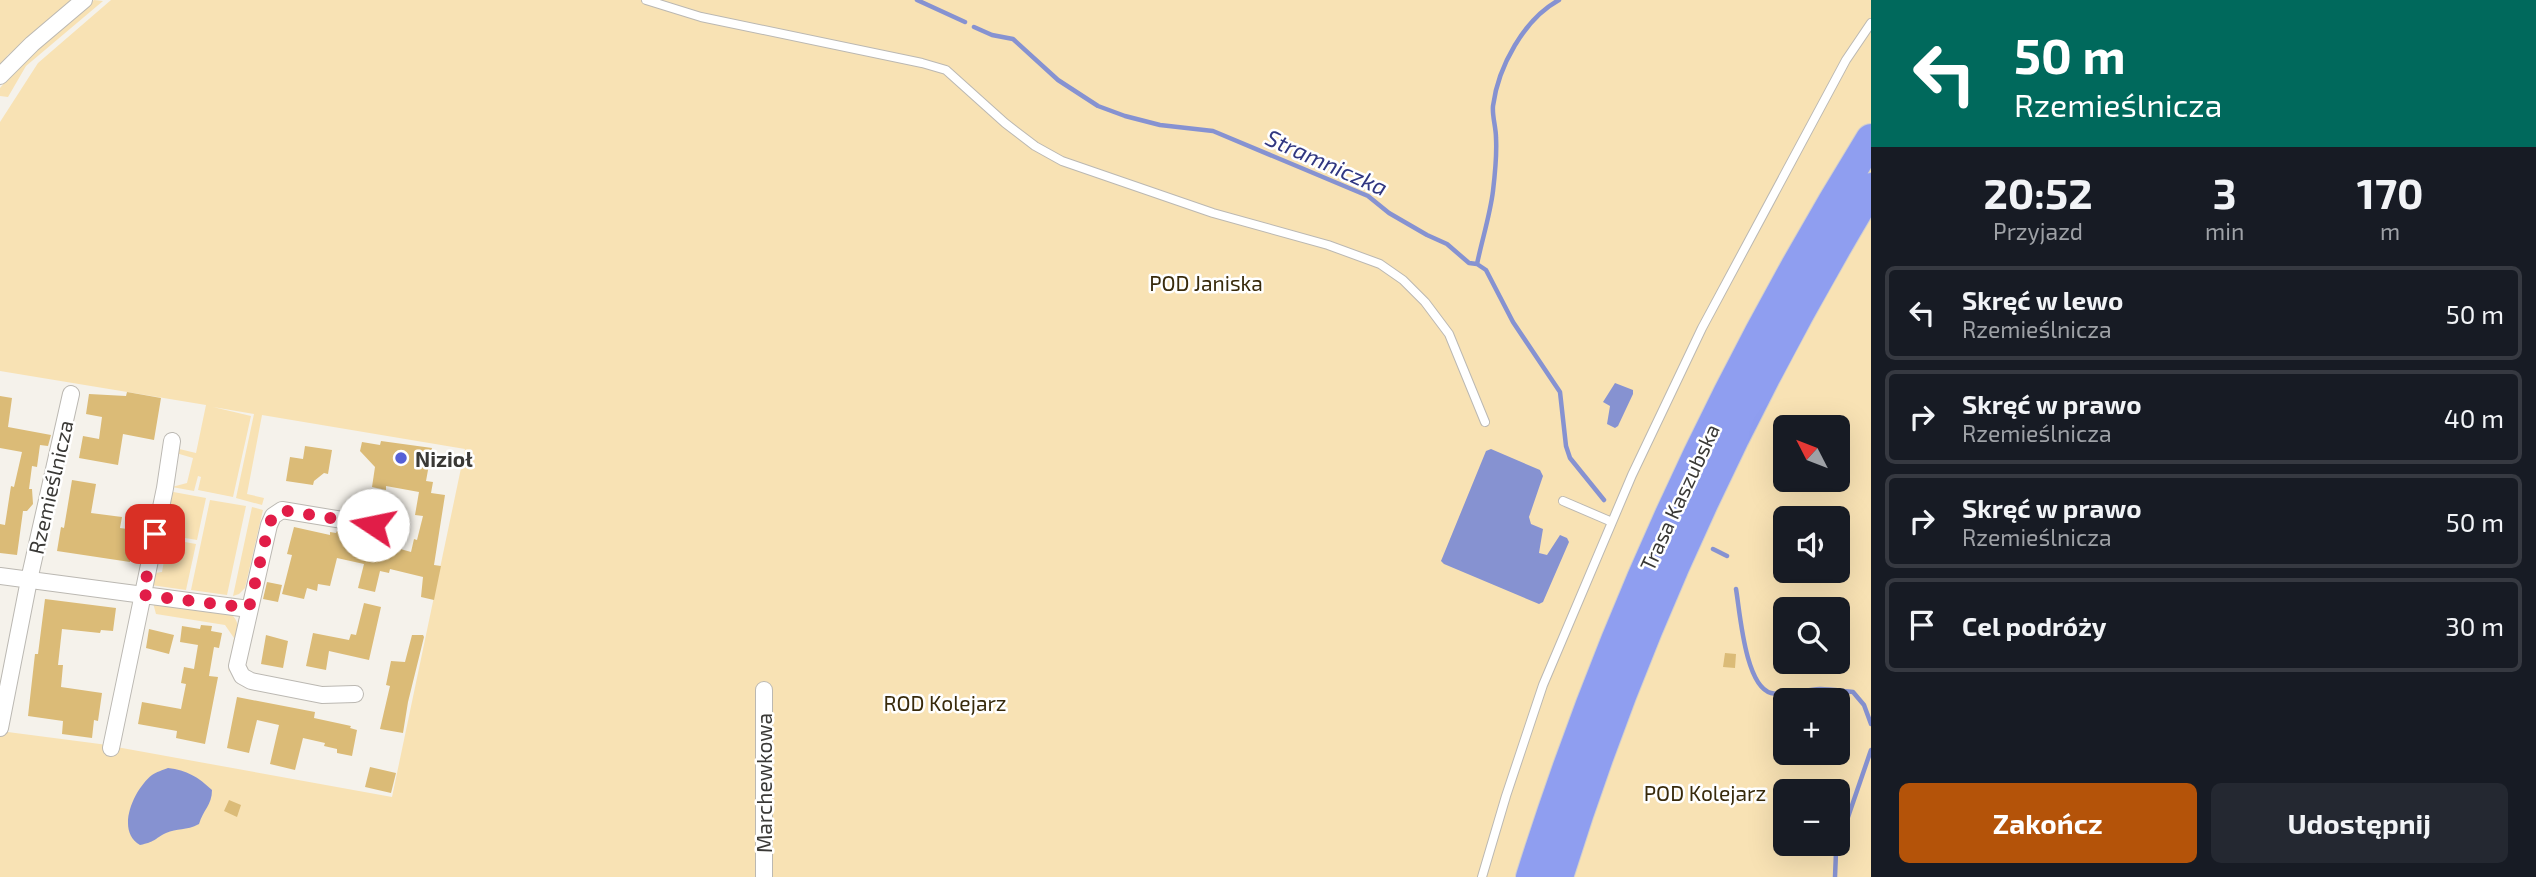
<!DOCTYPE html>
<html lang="pl">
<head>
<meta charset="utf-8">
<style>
	:root { --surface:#171b24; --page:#242831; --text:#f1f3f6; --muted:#9ea1a6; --line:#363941; --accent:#b45309 }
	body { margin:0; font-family:"Exo 2",sans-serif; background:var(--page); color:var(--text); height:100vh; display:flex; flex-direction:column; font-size:26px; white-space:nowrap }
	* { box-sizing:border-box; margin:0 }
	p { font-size:23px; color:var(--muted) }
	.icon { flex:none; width:38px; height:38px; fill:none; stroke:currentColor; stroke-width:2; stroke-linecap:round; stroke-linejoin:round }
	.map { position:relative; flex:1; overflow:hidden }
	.side { display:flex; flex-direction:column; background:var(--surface); width:665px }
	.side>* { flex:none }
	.top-card { background:#00695c; color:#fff; overflow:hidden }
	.needle { width:46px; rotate:312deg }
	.fabs { position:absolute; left:1773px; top:415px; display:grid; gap:14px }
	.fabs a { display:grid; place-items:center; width:77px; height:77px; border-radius:10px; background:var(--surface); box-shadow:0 7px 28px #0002; font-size:35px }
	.pin { position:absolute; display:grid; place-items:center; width:60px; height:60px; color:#fff; margin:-30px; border-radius:14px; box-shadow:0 4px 10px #0006 }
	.me { position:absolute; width:77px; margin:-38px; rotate:281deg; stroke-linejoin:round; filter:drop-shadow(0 0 5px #0008) }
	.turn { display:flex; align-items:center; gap:24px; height:147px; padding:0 28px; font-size:32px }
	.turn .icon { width:91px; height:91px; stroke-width:2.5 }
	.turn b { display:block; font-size:49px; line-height:60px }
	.eta { display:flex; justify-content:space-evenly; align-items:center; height:119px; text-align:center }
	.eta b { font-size:42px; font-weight:700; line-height:49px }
	.button { display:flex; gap:14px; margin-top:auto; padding:14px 28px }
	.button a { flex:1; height:80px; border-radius:10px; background:var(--accent); color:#fff; font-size:28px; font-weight:700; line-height:80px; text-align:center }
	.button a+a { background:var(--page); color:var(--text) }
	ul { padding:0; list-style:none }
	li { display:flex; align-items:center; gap:21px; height:94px; margin:0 14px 10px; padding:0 14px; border:4px solid var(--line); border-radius:10px }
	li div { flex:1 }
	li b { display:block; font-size:26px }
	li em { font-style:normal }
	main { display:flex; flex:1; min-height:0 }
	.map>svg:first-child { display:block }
</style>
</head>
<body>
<main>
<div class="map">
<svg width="1871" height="877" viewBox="0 0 1871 877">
	<rect width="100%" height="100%" fill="#f5f2eb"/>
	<path fill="#f8e2b4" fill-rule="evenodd" d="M0,0h74l-66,55 -8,10z
		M94,0l9,1 -77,65 -18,31 -8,-1v-8l26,-30z
		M111,0h1760v877h-1101l1,-193 -12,-1 -2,97 1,97h-758v-146l100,13 292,53 73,-348 -203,-34 -15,79 17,4 -2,7 -26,-7 18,-84 -41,-7 38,9 -18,81 -35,-7 3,-13 -3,-1 -4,15 -22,-4 15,-4 6,-25 -17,-5 -1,-5 21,5 10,-48 -206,-34v-249l38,-59zM1785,427h53v53h-53zM1785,518h53v52h-53zM1785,609h53v53h-53zM1785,700h53v52h-53zM1785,791h53v53h-53z
		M168,491l38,7 -9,42 -36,-6z
		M210,500l36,6 -19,89 -36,-5z
		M252,507l11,3 -18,78 -6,6 -6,2z
		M168,539l28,5 -10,46 -35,-5 4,-12 7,-1z
		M153,603l76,10c19,11 4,42 -1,60l6,-35 -9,-13 -69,-11z"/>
	<path fill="#8692d1" d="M1615,383l18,7v4l-15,32 -3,2 -8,-4 3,-18 -7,-4z
		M1491,449l49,21 3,6 -14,41 2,7 12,5 -4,24 8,2 13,-20 7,3 2,4 -26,60 -4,2 -95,-40 -3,-3 45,-110z
		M168,768c19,2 30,9 44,22 0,15 -9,20 -13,34 -13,7 -22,4 -33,9 -12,6 -11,9 -26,12 -25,-14 -6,-56 12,-70 4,-3 11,-5 16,-7z"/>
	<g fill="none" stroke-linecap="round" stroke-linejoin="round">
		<path stroke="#8692d1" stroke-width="4.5" d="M917,0l48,22
			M974,27l18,8 21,4 45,41 40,26 27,10 35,9 53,6 86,36 69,29 21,17 38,22 20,9 22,19 8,1 9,6 27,52 47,70 6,54 4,12 34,42
			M1477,264c5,-24 13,-49 16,-73 2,-17 4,-36 3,-53 0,-11 -4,-22 -3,-32 5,-39 31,-87 66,-106
			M1713,549l14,7
			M1736,589c4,23 9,97 35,104 16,4 34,-4 49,-4 11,0 22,2 33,3l11,13 7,19
			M1835,877l1,-25 35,-102"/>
	</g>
	<path fill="#dbbb77" d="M127,392l34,6 -7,42 -31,-6 -5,31 -39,-7 4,-22 16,3 3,-22 -16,-3 3,-20 37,2z
		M0,396l12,2 -4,29 43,8 -3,11 -8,-1 -3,22 -5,-1 -3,23h3l1,15 -6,7h-4l-6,44 -17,-2v-29l5,1 6,-39 3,1 8,-35 -22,-4z
		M381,441l51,7 -6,33 7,1 -2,11 14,2 -11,70 7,1 -7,34 -13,-3 2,-20 -33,-8 -1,4 -9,-2 -5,21 -17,-4 6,-24 -27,-6 -7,28 -12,-2 -1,7 -10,-3 -3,11 -22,-5 10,-39 -5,-1 7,-27 36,8v-3l6,1 1,-2 74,21 3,-13 3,1 6,-24 -8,-1 4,-23 -33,-6v4l-14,-3 3,-20 -15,-16 2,-9 18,3z
		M305,446l27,4 -4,24 -4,-1 -10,8 -1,4 -27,-4 4,-24 13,2z
		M72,480l24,4 -5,29 31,4 -2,11 14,2 -4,32 -73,-11 4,-24 3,1z
		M267,582l15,3 -4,17 -15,-3z
		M45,599l71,9 -3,23 -12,-1 -1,3 -38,-4 -4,36h5l-2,22 41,6 -4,28 -4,-1 -2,18 -30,-4 1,-13 -35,-5 7,-62h3z
		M364,603l17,4 -12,53 -40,-9 -3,19 -20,-4 7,-33 36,7 2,-6 5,1z
		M201,625l11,1 -1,5 11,2 -3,15 -5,-1 -5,29 9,1 -13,67 -29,-6 1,-7 -39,-7 4,-22 39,7 5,-25 -5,-1 3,-16 10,2 4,-24 -18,-3 2,-16 18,3z
		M149,629l25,6 -5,19 -23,-6z
		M266,635l22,6 -5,27 -22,-4z
		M412,635h11l1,2 -16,65 -5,31 -23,-4 10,-43 -4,-1 5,-24 14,1z
		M1725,653l11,1 -1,14 -12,-1z
		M237,697l78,15 -1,6 37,8 -1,2 7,2 -5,26 -15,-3v-4l-13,-3 1,-3 -22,-5 -8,32 -25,-6 9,-39 -22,-5 -8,33 -22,-5z
		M370,767l26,6 -5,20 -26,-6z
		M229,800l12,5 -4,12 -13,-6z"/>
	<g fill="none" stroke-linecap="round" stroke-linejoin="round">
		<defs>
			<path id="service" d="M646,0l55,17 221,46 24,7 59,53 30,23 27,15 151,52 115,32 52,19 23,16 22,22 24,32 36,88
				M1563,501l49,21
				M1482,877l24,-81 37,-111 89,-210 70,-147 144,-268 25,-37"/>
			<path id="minor" d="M0,76l32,-32 52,-44
				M0,576l249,33
				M764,690v187
				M355,694l-33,1 -71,-14 -9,-5 -5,-10 32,-141 4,-9 9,-6 91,15 19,-8
				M0,728l29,-148 42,-186
				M111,748l54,-260 7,-47"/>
			<path id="motorway" d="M1531,877c82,-260 197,-507 340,-738
				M1558,877c75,-241 183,-473 313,-689"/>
		</defs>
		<use href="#service" stroke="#bbb8b2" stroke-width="10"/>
		<use href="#minor" stroke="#bbb8b2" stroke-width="18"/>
		<use href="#motorway" stroke="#d0cfcf" stroke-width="32"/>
		<use href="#service" stroke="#fff" stroke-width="8"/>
		<use href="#minor" stroke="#fff" stroke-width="16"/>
		<use href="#motorway" stroke="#8f9ef0" stroke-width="30"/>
	</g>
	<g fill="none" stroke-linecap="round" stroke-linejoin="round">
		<path stroke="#e11d48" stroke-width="12" stroke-dasharray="0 21.6" d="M155,534l-12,61 106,13 20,-83 4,-9 9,-6 91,15"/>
	</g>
	<circle fill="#5660d6" stroke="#fff" stroke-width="2.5" cx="401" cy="458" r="7"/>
	<g text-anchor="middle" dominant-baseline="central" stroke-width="5" stroke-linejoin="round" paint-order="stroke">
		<g font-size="21" fill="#382a0b" stroke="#fff">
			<text x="1206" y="282">POD Janiska</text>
			<text x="945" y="702">ROD Kolejarz</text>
			<text x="1705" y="792">POD Kolejarz</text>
		</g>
		<g font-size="21" font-weight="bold" fill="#3a3936" stroke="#fff" text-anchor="start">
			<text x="415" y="458">Nizioł</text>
		</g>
		<g font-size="21" fill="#3a3936" stroke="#fff">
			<text transform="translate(50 487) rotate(-77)">Rzemieślnicza</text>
			<text transform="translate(1679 497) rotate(-65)">Trasa Kaszubska</text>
			<text transform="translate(763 783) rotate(-90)">Marchewkowa</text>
		</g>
		<g font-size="23" font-style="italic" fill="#303680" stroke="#fff">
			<text transform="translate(1327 162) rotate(24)">Stramniczka</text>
		</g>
	</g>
</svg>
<div class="fabs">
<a><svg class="needle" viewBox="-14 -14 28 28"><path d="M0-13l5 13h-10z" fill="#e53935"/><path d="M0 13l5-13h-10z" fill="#9ea1a6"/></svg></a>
<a><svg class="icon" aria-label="sound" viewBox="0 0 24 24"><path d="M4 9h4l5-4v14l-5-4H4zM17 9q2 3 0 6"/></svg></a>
<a><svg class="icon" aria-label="search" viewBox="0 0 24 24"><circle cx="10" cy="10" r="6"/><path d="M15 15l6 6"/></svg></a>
<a>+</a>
<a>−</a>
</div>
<div class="pin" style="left:155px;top:534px;background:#d93025"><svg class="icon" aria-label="arrive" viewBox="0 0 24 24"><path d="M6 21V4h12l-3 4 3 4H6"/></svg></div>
<svg class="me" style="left:373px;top:525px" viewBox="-20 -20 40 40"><circle r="19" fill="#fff"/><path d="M0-13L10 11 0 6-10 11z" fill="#e11d48"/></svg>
</div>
<section class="side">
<div class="top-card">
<div class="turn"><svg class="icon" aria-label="left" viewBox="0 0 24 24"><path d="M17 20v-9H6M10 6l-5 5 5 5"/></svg><div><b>50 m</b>Rzemieślnicza</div></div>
</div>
<div class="eta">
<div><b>20:52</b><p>Przyjazd</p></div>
<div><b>3</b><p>min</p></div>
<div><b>170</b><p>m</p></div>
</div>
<ul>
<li><svg class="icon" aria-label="left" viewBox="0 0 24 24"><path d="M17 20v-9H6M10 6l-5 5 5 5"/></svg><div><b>Skręć w lewo</b><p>Rzemieślnicza</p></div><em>50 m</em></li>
<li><svg class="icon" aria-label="right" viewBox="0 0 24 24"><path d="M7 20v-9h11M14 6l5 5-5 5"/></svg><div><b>Skręć w prawo</b><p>Rzemieślnicza</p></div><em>40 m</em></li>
<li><svg class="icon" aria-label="right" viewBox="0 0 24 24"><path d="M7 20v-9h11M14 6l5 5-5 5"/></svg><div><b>Skręć w prawo</b><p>Rzemieślnicza</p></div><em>50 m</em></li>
<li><svg class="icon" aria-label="arrive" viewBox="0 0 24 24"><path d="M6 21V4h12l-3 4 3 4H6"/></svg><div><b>Cel podróży</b></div><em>30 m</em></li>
</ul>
<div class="button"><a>Zakończ</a><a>Udostępnij</a></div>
</section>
</main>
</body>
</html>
